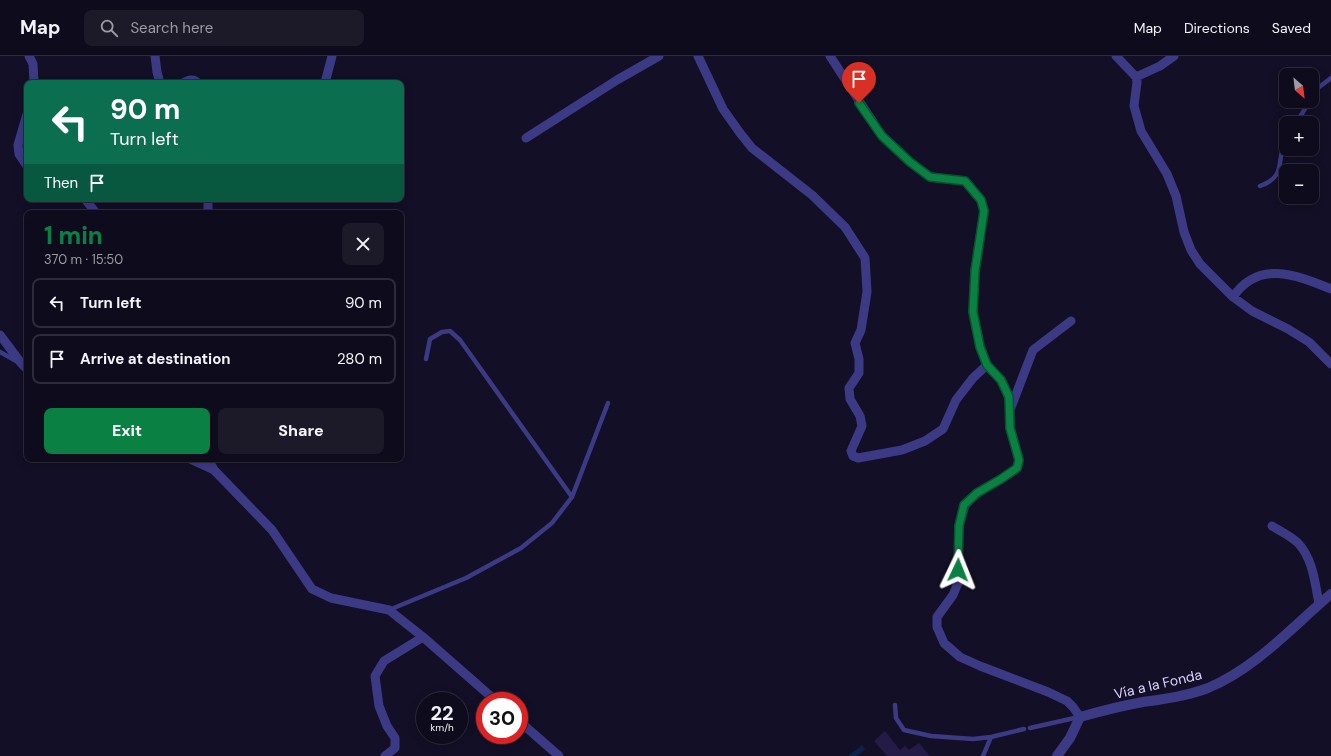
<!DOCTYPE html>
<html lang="en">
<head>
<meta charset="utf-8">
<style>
	:root { --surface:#0e0b1c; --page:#1c1929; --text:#f1f3f6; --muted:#9b9ba3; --line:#2e2b3b; --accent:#0b8043 }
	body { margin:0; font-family:"DM Sans",sans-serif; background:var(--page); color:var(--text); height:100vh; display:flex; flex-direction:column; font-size:15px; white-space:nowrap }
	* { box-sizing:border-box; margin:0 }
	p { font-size:13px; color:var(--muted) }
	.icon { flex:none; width:22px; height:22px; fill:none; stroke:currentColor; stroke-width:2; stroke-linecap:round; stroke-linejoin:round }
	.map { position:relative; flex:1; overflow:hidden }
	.panel { position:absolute; left:24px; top:154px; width:380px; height:252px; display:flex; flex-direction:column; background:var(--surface); border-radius:8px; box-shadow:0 2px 10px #0003,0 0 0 1px var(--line) }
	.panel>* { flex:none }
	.banner { position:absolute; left:24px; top:24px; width:380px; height:122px; border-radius:8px; box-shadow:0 2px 10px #0003,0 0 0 1px var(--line); background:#0b6e4f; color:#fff; overflow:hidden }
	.needle { width:26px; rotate:152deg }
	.tools { position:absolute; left:1279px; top:12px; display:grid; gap:8px }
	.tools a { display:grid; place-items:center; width:40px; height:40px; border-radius:8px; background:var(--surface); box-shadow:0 2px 10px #0003,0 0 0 1px var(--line); font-size:20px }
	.speed { position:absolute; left:416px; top:636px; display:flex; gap:8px; font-size:20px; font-weight:700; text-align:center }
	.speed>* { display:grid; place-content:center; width:52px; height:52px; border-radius:50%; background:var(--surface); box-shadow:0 2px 10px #0003,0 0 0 1px var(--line); line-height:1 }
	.speed small { font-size:10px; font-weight:400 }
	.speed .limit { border:6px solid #d22; background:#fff; color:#111 }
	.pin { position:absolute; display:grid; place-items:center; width:34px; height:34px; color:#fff; margin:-41px -17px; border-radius:50% 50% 50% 0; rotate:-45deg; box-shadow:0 0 4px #0007 }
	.pin .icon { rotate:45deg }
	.me { position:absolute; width:44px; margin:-22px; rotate:2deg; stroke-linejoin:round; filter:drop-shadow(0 0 3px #0008) }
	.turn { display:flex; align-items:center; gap:14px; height:84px; padding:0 20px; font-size:18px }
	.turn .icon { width:52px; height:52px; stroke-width:2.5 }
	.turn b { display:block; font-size:28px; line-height:34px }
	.then { display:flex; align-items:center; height:38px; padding:0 20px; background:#0003; gap:8px; font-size:15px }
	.round { display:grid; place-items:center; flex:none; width:42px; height:42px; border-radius:8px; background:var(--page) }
	.headline { display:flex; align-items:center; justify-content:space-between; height:68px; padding:0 20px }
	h1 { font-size:24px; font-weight:800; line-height:30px; color:var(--accent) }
	.primary-button { display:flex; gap:8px; margin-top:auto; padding:8px 20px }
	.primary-button a { flex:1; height:46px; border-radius:8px; background:var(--accent); color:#fff; font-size:16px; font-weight:800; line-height:46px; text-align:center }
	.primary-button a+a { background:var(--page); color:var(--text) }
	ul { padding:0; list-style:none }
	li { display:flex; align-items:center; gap:12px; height:50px; margin:0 8px 6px; padding:0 12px; border:2px solid var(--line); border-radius:8px }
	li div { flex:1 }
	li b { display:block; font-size:15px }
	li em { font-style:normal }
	header { display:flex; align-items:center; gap:24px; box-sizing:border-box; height:56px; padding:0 20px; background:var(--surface); border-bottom:1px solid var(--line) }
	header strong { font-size:19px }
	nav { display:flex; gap:22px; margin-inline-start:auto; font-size:14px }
	.search { width:280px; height:36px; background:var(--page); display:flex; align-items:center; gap:10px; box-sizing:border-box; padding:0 14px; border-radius:8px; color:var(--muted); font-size:15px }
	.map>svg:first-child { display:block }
</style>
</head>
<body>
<header>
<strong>Map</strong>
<div class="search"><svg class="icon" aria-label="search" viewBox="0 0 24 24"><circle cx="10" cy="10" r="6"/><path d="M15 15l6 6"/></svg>Search here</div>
<nav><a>Map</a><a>Directions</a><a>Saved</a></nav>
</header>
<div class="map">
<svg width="1331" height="700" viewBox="0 0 1331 700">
	<rect width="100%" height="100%" fill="#130f26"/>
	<path fill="#0c2248" d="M862,689l3,4 -8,7h-8v-1z"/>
	<path fill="#241b47" d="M885,675l15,19 5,-4 4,4 10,-7 11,13h-43l-13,-15z"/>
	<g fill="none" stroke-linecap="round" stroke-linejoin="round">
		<path stroke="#3d3a85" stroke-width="4.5" d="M1312,42l6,-10 13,-10
			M1296,67l14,-22
			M1260,130c28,-10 15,-26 26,-46
			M0,296l16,9
			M426,303l4,-20 12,-7 8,-1 10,9 112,157
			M389,554l77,-32 55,-30 31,-25 20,-26 36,-94
			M895,649l1,13 8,12 27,6 42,3 18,-2 33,-8
			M1030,672l49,-11
			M983,700l8,-19"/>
		<path stroke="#3d3a85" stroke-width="9" d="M29,0l4,8 1,19
			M155,0l2,16 3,11
			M698,0l25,53 17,24 12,15 60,47 33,32 20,31 2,34 -6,38 -6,13 4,16v14l-10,15 1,11 10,17 2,10 -11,25 2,5 5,2 44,-8 23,-9 18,-12 13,-29 17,-22 14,-13
			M830,0l52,80 28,26 20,15 35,4 16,19 3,11 -9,60 -2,41 7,35 7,18 14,15 8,17 1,10
			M1116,0l20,21 1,5 -3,24 7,25 26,43 9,22 8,36 7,18 9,14 33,33 19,14 36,18 21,13 22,22
			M1136,21l24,-11 14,-10
			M183,27c6,-3 10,-5 15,0
			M325,27l7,-27
			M27,58l-9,31 1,9 8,12
			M526,82l91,-58 42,-24
			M85,143l11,14
			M208,143v14
			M1233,241c26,-38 63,-22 98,-8
			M1071,265l-38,29 -23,60v18l9,32 -2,8 -16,11 -24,14 -12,12 -6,21 -1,57 -5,12 -16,22v10l7,16 16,14 20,9 68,26 19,9 6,6 7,10
			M0,279l21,28 6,6
			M190,403l24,11
			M208,403l6,11 58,60 40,59 19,9 58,12 34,27 73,64
			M1272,470c8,5 19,10 26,17 15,16 17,40 21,61
			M519,665l40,35
			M385,700l10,-8v-10l-8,-12 -8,-20 -4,-30 9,-15 39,-24"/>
		<path stroke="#3d3a85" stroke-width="10" d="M1057,700l13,-18 10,-21c21,-6 41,-11 63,-15 21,-3 44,-6 65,-14 48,-20 84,-61 123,-94"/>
	</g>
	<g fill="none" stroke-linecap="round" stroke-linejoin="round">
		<defs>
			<path id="route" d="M859,47l23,33 28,26 20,15 35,4 16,19 3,11 -9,60 -2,41 7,35 7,18 14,15 8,17 1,31 9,32 -2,8 -16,11 -24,14 -13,12 -5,21 -1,44"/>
		</defs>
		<use href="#route" stroke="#07532c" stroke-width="10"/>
		<use href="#route" stroke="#0b8043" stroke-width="7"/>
	</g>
	<g text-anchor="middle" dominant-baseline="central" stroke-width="3.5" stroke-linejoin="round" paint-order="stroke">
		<g font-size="14" fill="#d9d4ff" stroke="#130f26">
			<text transform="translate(1158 628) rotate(-13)">Vía a la Fonda</text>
		</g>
	</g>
</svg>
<div class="tools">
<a><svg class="needle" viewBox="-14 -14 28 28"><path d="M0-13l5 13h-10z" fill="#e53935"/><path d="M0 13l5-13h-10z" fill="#9b9ba3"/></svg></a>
<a>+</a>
<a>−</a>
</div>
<div class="speed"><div>22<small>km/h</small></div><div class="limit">30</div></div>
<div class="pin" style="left:859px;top:47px;background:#d93025"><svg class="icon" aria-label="arrive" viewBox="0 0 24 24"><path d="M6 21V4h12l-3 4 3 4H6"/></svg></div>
<svg class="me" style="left:958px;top:514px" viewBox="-20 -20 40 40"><path d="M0-17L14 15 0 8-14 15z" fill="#0b8043" stroke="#fff" stroke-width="4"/></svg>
<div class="banner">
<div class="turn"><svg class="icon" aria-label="left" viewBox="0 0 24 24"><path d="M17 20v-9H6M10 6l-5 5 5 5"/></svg><div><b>90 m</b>Turn left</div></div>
<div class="then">Then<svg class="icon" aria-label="arrive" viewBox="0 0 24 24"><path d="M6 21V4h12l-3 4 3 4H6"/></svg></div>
</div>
<section class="panel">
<div class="headline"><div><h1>1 min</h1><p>370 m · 15:50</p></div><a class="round"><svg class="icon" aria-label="close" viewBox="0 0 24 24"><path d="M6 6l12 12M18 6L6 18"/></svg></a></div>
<ul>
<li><svg class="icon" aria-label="left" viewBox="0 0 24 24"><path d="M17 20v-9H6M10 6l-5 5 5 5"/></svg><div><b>Turn left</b></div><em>90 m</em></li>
<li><svg class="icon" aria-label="arrive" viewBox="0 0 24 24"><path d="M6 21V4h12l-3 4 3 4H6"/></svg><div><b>Arrive at destination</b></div><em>280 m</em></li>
</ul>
<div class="primary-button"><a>Exit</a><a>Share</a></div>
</section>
</div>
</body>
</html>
